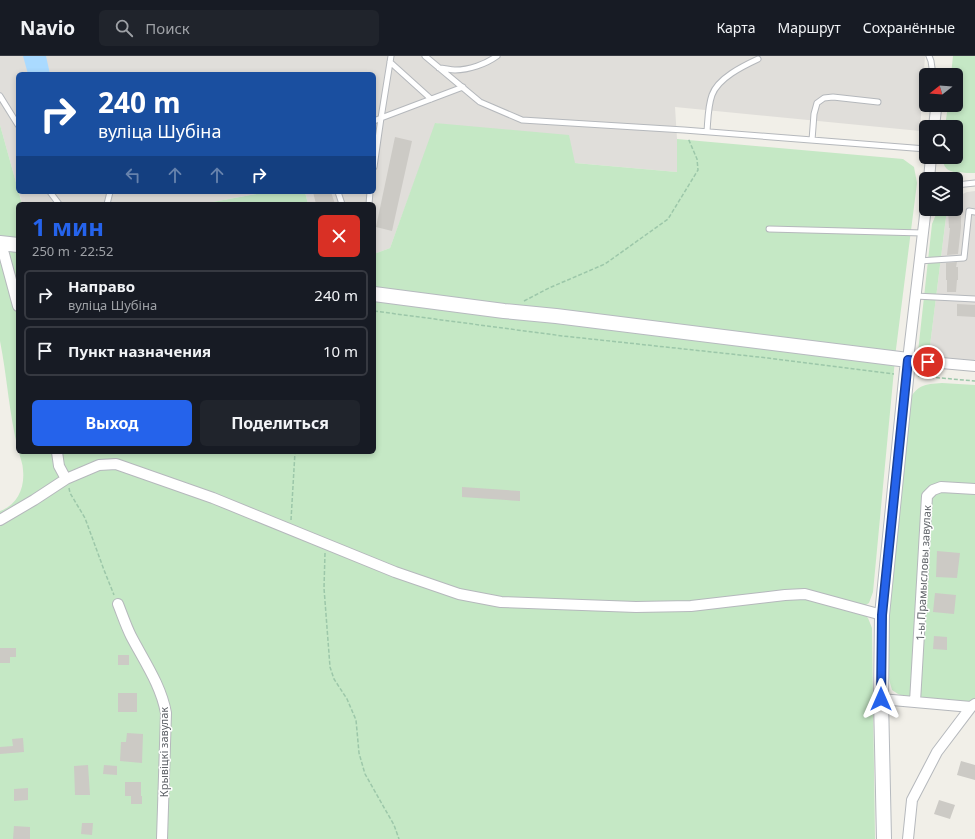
<!DOCTYPE html>
<html lang="ru">
<head>
<meta charset="utf-8">
<style>
	:root { --surface:#171b24; --page:#20242c; --text:#f1f3f6; --muted:#9ea1a6; --line:#363941; --accent:#2563eb }
	body { margin:0; font-family:"Noto Sans",sans-serif; background:var(--page); color:var(--text); height:100vh; display:flex; flex-direction:column; font-size:15px; white-space:nowrap }
	* { box-sizing:border-box; margin:0 }
	p { font-size:13px; color:var(--muted) }
	.icon { flex:none; width:22px; height:22px; fill:none; stroke:currentColor; stroke-width:2; stroke-linecap:round; stroke-linejoin:round }
	.map { position:relative; flex:1; overflow:hidden }
	.sheet { position:absolute; left:16px; top:146px; width:360px; height:252px; display:flex; flex-direction:column; background:var(--surface); border-radius:6px; box-shadow:0 2px 6px #0003 }
	.sheet>* { flex:none }
	.banner { position:absolute; left:16px; top:16px; width:360px; height:122px; border-radius:6px; box-shadow:0 2px 6px #0003; background:#1a4fa0; color:#fff; overflow:hidden }
	.needle { width:26px; rotate:253deg }
	.buttons { position:absolute; left:919px; top:12px; display:grid; gap:8px }
	.buttons a { display:grid; place-items:center; width:44px; height:44px; border-radius:6px; background:var(--surface); box-shadow:0 2px 6px #0003; font-size:20px }
	.pin { position:absolute; display:grid; place-items:center; width:34px; height:34px; color:#fff; margin:-17px; border:2px solid #fff; border-radius:50%; box-shadow:0 1px 4px #0007 }
	.me { position:absolute; width:44px; margin:-22px; rotate:0deg; stroke-linejoin:round; filter:drop-shadow(0 0 3px #0008) }
	.turn { display:flex; align-items:center; gap:14px; height:84px; padding:0 16px; font-size:18px }
	.turn .icon { width:52px; height:52px; stroke-width:2.5 }
	.turn b { display:block; font-size:28px; line-height:34px }
	.lanes { display:flex; align-items:center; height:38px; padding:0 16px; background:#0003; justify-content:center; gap:20px; direction:ltr }
	.lanes .off { opacity:.35 }
	.round { display:grid; place-items:center; flex:none; width:42px; height:42px; border-radius:6px; background:var(--page) }
	.summary { display:flex; align-items:center; justify-content:space-between; height:68px; padding:0 16px }
	h1 { font-size:24px; font-weight:700; line-height:30px; color:var(--accent) }
	.primary-button { display:flex; gap:8px; margin-top:auto; padding:8px 16px }
	.primary-button a { flex:1; height:46px; border-radius:6px; background:var(--accent); color:#fff; font-size:16px; font-weight:700; line-height:46px; text-align:center }
	.primary-button a+a { background:var(--page); color:var(--text) }
	ul { padding:0; list-style:none }
	li { display:flex; align-items:center; gap:12px; height:50px; margin:0 8px 6px; padding:0 8px; border:2px solid var(--line); border-radius:6px }
	li div { flex:1 }
	li b { display:block; font-size:15px }
	li em { font-style:normal }
	header { display:flex; align-items:center; gap:24px; box-sizing:border-box; height:56px; padding:0 20px; background:var(--surface); border-bottom:1px solid var(--line) }
	header strong { font-size:19px }
	nav { display:flex; gap:22px; margin-inline-start:auto; font-size:14px }
	.search { width:280px; height:36px; background:var(--page); display:flex; align-items:center; gap:10px; box-sizing:border-box; padding:0 14px; border-radius:6px; color:var(--muted); font-size:15px }
	.map>svg:first-child { display:block }
</style>
</head>
<body>
<header>
<strong>Navio</strong>
<div class="search"><svg class="icon" aria-label="search" viewBox="0 0 24 24"><circle cx="10" cy="10" r="6"/><path d="M15 15l6 6"/></svg>Поиск</div>
<nav><a>Карта</a><a>Маршрут</a><a>Сохранённые</a></nav>
</header>
<div class="map">
<svg width="975" height="783" viewBox="0 0 975 783">
	<rect width="100%" height="100%" fill="#f1efe8"/>
	<path fill="#e0deda" d="M0,0h925l-5,75 -245,-24 2,32v33l-102,-9 -139,-40 -46,125 -16,6v-50h-66l-3,-12h69v-118h-356v116l-18,-65z
		M975,135v175l-47,-4 19,-153h9v-12l11,-5z
		M19,136h248l-65,12h-180z"/>
	<path fill="#c5e8c5" d="M953,0h22v117c-14,-1 -33,3 -32,-16h13v-30h-11l3,-22h8v-30h-5z
		M435,67l134,12 6,28 102,9v-33l226,20 11,8 3,16 -21,166 -23,243 -4,11 -10,6 9,9 4,10 3,211h-875v-328c17,-6 25,-23 23,-41 0,-6 -3,-12 -4,-18h355v-198l16,-6z
		M0,69l22,79h-4v245c-9,-36 -11,-73 -18,-108z
		M267,136h38l3,12h-106z
		M940,153h7l-19,153 -11,-1 15,-137 5,-12z
		M942,327l33,2v314l-5,3 -65,-5 -7,-3 -6,-4 -2,-7 -2,-10v-57l20,-214c9,-17 16,-18 34,-19z"/>
	<path fill="#aadaff" d="M23,0h23l4,18h-22z"/>
	<path fill="#cccac5" d="M395,81l17,4 -20,90 -16,-4z
		M313,136h18l4,12h-19z
		M948,153h13v18l-3,27 -11,1 3,-27h-1z
		M957,206l-1,5h2v13h-1l-1,12h-9v-12h-1v-17z
		M957,248l18,1v12l-18,-1z
		M462,431l58,4v10l-58,-4z
		M937,495l23,2 -3,25 -21,-1z
		M935,537l21,2 -2,19 -21,-2z
		M934,580l13,1v13l-14,-1z
		M0,592h16v9h-6v6h-10z
		M118,599h11v10h-11z
		M118,637h19v19h-19z
		M127,677l16,1 -1,29 -22,-2 1,-19h5z
		M23,682l1,14 -24,2v-7l13,-1 -1,-7z
		M961,705l14,4v15l-18,-5z
		M88,709l2,30h-15l-1,-29z
		M104,709l13,1v9l-14,-1z
		M125,726h16v14h1v8h-11v-8h-6z
		M28,732v12l-14,1v-12z
		M939,744l16,5 -5,14 -16,-5z
		M82,767h11l-1,12 -11,-1z
		M14,770l16,1v12h-17z"/>
	<g fill="none" stroke-linecap="round" stroke-linejoin="round">
		<defs>
			<path id="lane" d="M425,0l55,46 42,18 162,10 242,19
				M929,0l2,5 2,14
				M390,6l41,37
				M439,12c5,0 11,2 16,2 14,0 31,-6 42,-14
				M0,40l18,29
				M374,65l7,-3 10,-62
				M707,75c1,-12 1,-25 5,-36 6,-17 31,-29 46,-36
				M812,84l2,-26 3,-11 7,-5 9,-1 45,5
				M374,111l7,-49 82,-31
				M956,129l19,-2
				M50,136l9,12
				M338,136l4,12
				M107,148l3,-12
				M369,148l1,-12
				M769,173l154,4
				M919,205l45,-3 5,-47 6,1
				M915,240l60,3"/>
			<path id="street" d="M934,71l2,-18
				M929,123l2,-22
				M926,151l-18,153 67,6
				M1,187l17,63
				M57,396l2,14 7,13
				M0,464l34,-20 32,-21 33,-14 17,-1 97,34 182,74 64,22 42,8 135,5 55,-1 94,-11 20,-1 77,21
				M118,548c4,10 8,22 13,32 13,25 30,49 35,77l-4,126
				M881,643l90,8
				M915,646l12,-206 6,-6 8,-3 34,2
				M908,783l4,-39 25,-48 34,-45 4,-3"/>
			<path id="secondary" d="M0,187l18,2
				M374,238l130,17 52,5 352,44 -26,255 -1,84 3,140"/>
		</defs>
		<use href="#lane" stroke="#b5b8bc" stroke-width="7"/>
		<use href="#street" stroke="#b5b8bc" stroke-width="12"/>
		<use href="#secondary" stroke="#b6babf" stroke-width="16"/>
		<path stroke="#9cc7a9" stroke-width="1.5" stroke-dasharray="4 2" stroke-linecap="butt" d="M524,245l25,-13 56,-24 63,-45 30,-49 -1,-11 -9,-21
			M374,255l189,25 205,22 126,16
			M918,320l57,5
			M69,432l1,5 15,25 19,52 10,25
			M291,464l4,-68
			M325,497l-1,35 6,79 4,12 13,20 9,21 3,33 6,21 29,51 5,14"/>
		<use href="#lane" stroke="#fff" stroke-width="5"/>
		<use href="#street" stroke="#fff" stroke-width="10"/>
		<use href="#secondary" stroke="#fff" stroke-width="14"/>
	</g>
	<g fill="none" stroke-linecap="round" stroke-linejoin="round">
		<defs>
			<path id="route" d="M881,643l1,-84 26,-255 20,2"/>
		</defs>
		<use href="#route" stroke="#184099" stroke-width="10"/>
		<use href="#route" stroke="#2563eb" stroke-width="7"/>
	</g>
	<g text-anchor="middle" dominant-baseline="central" stroke-width="3" stroke-linejoin="round" paint-order="stroke">
		<g font-size="11" fill="#5f6368" stroke="#fff">
			<text transform="translate(923 517) rotate(-87)">1-ы Прамысловы завулак</text>
			<text transform="translate(163 696) rotate(-90)">Крывіцкі завулак</text>
		</g>
	</g>
</svg>
<div class="buttons">
<a><svg class="needle" viewBox="-14 -14 28 28"><path d="M0-13l5 13h-10z" fill="#e53935"/><path d="M0 13l5-13h-10z" fill="#9ea1a6"/></svg></a>
<a><svg class="icon" aria-label="search" viewBox="0 0 24 24"><circle cx="10" cy="10" r="6"/><path d="M15 15l6 6"/></svg></a>
<a><svg class="icon" aria-label="layers" viewBox="0 0 24 24"><path d="M12 4l9 5-9 5-9-5zM3 14l9 5 9-5"/></svg></a>
</div>
<div class="pin" style="left:928px;top:306px;background:#d93025"><svg class="icon" aria-label="arrive" viewBox="0 0 24 24"><path d="M6 21V4h12l-3 4 3 4H6"/></svg></div>
<svg class="me" style="left:881px;top:643px" viewBox="-20 -20 40 40"><path d="M0-17L14 15 0 8-14 15z" fill="#2563eb" stroke="#fff" stroke-width="4"/></svg>
<div class="banner">
<div class="turn"><svg class="icon" aria-label="right" viewBox="0 0 24 24"><path d="M7 20v-9h11M14 6l5 5-5 5"/></svg><div><b>240 m</b>вуліца Шубіна</div></div>
<div class="lanes"><svg class="icon off" aria-label="left" viewBox="0 0 24 24"><path d="M17 20v-9H6M10 6l-5 5 5 5"/></svg><svg class="icon off" aria-label="ahead" viewBox="0 0 24 24"><path d="M12 20V5M6 11l6-6 6 6"/></svg><svg class="icon off" aria-label="ahead" viewBox="0 0 24 24"><path d="M12 20V5M6 11l6-6 6 6"/></svg><svg class="icon" aria-label="right" viewBox="0 0 24 24"><path d="M7 20v-9h11M14 6l5 5-5 5"/></svg></div>
</div>
<section class="sheet">
<div class="summary"><div><h1>1 мин</h1><p>250 m · 22:52</p></div><a class="round" style="background:#d93025;color:#fff"><svg class="icon" aria-label="close" viewBox="0 0 24 24"><path d="M6 6l12 12M18 6L6 18"/></svg></a></div>
<ul>
<li><svg class="icon" aria-label="right" viewBox="0 0 24 24"><path d="M7 20v-9h11M14 6l5 5-5 5"/></svg><div><b>Направо</b><p>вуліца Шубіна</p></div><em>240 m</em></li>
<li><svg class="icon" aria-label="arrive" viewBox="0 0 24 24"><path d="M6 21V4h12l-3 4 3 4H6"/></svg><div><b>Пункт назначения</b></div><em>10 m</em></li>
</ul>
<div class="primary-button"><a>Выход</a><a>Поделиться</a></div>
</section>
</div>
</body>
</html>
